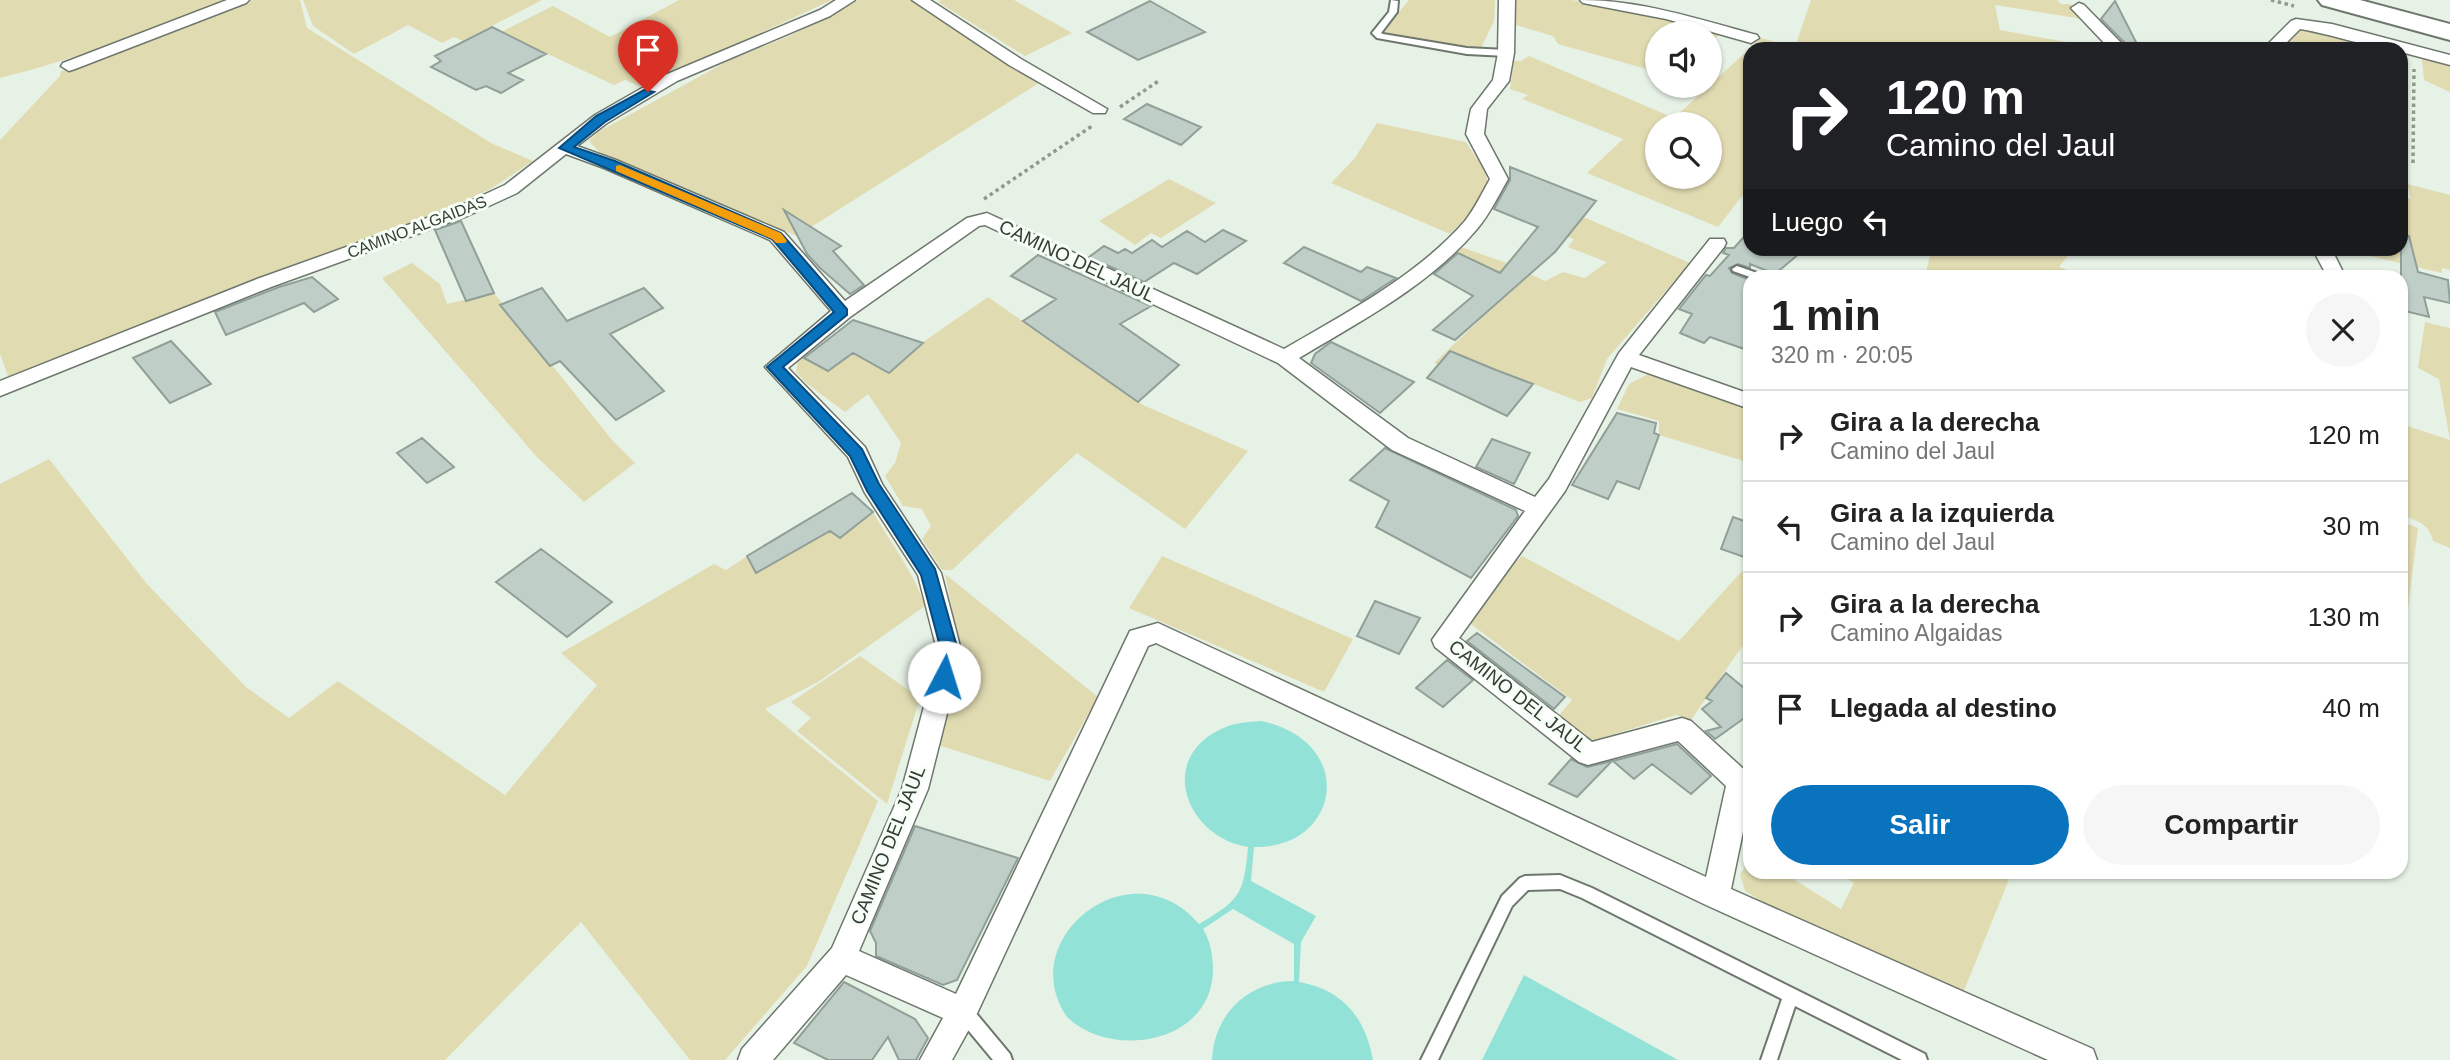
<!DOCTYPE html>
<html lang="es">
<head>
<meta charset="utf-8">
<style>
	:root { --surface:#fff; --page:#f6f6f6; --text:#222; --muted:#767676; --line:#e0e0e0; --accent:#0a73be }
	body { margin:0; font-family:Helvetica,sans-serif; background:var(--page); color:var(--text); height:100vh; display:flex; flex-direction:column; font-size:26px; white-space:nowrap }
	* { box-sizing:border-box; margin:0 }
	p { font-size:23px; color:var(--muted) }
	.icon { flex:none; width:38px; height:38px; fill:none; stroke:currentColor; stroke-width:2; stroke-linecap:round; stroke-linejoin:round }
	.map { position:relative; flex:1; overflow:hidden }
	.sheet { position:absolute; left:1743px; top:270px; width:665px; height:609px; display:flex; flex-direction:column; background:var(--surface); border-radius:21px; box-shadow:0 2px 5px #0004 }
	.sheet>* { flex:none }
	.top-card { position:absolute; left:1743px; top:42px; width:665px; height:214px; border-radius:21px; box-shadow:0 2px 5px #0004; background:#202124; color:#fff; overflow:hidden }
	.fabs { position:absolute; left:1645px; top:21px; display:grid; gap:14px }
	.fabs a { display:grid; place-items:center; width:77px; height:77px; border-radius:50%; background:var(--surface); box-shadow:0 2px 5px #0004; font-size:35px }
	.pin { position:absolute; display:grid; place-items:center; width:60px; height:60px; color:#fff; margin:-72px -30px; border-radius:50% 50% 50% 0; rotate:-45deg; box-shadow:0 0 7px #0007 }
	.pin .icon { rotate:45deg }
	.me { position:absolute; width:77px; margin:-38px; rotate:5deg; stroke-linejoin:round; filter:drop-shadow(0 0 5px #0008) }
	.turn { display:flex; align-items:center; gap:24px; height:147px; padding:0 28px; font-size:32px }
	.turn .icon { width:91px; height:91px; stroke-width:2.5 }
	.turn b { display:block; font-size:49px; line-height:60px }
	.then { display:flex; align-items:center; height:66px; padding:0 28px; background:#0003; gap:14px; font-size:26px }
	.round { display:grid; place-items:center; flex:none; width:74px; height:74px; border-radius:37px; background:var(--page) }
	.headline { display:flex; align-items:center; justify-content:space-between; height:119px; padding:0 28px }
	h1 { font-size:42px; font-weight:700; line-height:52px }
	.button { display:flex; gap:14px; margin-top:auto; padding:14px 28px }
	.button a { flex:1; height:80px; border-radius:42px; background:var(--accent); color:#fff; font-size:28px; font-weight:700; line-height:80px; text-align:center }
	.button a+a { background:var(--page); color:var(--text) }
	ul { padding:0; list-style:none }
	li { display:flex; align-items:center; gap:21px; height:91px; padding:0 28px; border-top:2px solid var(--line) }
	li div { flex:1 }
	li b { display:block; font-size:26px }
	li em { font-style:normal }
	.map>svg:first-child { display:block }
</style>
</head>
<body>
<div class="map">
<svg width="2450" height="1060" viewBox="0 0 2450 1060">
	<rect width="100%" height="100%" fill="#e7f2e6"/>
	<path fill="#e1dbb2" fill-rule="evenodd" d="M0,0h231c-77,30 -151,58 -231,78z
		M248,0h52l7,28 184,115 42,18 -41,27 -36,18 -447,173 -9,-25v-214l60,-64 1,-5z
		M303,0h239l-79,41 -9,-4 -12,6 -34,-18 -54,29 -41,-28z
		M679,0h153l-135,62 -31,9 -13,10 -14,5 -14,-6 -11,5 -113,-53 52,-26 57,31z
		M859,0h53l127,83 -242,153 -197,-83 -11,-12 9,-9 130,-71 61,-25z
		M942,0h72l58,33 -47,23 -87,-54z
		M1409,0h86l-1,21 -13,27 -74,-9 -24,-7z
		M1512,0h60l91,17 58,16 -11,10v-10h-53v39l-99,-28 -5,-8 -41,-12z
		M1811,0h246l4,4h9l19,16 -94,-15 5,25 105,19h-355v137l-32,41 -131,-54 36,-34 -101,-40 6,-4 -18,-6 4,-28h7l8,-5 145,62 87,-80 34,9zM1657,124h53v53h-53z
		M2312,29l83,20h-114l19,-19z
		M2426,57l24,6v29l-26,-12 -2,-20z
		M1377,123l89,19c6,10 16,22 20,33 7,22 -22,44 -36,59l-119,-51 24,-25z
		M1169,179l47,24 -55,35 -10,-5 -16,12 -36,-24z
		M2407,184l43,11v75l-8,-2v5l-102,-24 61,-1v-52l10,3z
		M1537,197l153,66 -83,96 -15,39 -12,4 -106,-41 -12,13 -28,-11 85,-80 -62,-30 4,-6 46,16 38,18 18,-9 22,6 22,-16 -39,-15 6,-8 -35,-13z
		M1932,248l141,1 -14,18 25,9h-159z
		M412,263l28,21 7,20 47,-11 118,147 23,23 -51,39 -47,-45 -155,-179z
		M988,297l155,108 105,46 -63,78 -108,-76 -125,117h-10l-20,-31 9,-13 -9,-17 -19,-3 -18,-30 10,-13 6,-20 -33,-49 -23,18 -39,-29 -10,-11 3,-17 29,16 56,-41 22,7 -23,20v12l6,4 34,-31z
		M2425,322l25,6v220l-17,-7c-4,-18 -16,-20 -32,-26v-91l49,16 -11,-61 -21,-11z
		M1648,374l34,8 68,26v55l-91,-28v-14l-42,-12 12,-25z
		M49,459l98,125 99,103 43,31 49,-37 167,114 92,-110 -36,-32 153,-89 12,6 32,-21 14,15 58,-33 10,6 33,-25c18,32 40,58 52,94l-107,76 -53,27 113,92 -71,165 -82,94h-35l-109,-138 -136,138h-445v-576z
		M2401,521l17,7 -10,80h-7z
		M1162,556l191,83 -29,53 -195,-84z
		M1522,556l157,85 62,-69 9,7v56l-59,85 -15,-5 -87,27 -34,-22 17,-20 -105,-79 34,-45z
		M945,574l153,123 -48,84 -112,-36 22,-97z
		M860,656l60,42 -33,106 -90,-73 14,-13 -20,-16z
		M1745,867l5,1v4l40,5 51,32 13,-26 -16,-11h174l-49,121 -191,-86 -27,-16 -5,-17z"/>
	<path fill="#93e2d7" d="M1261,721c98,21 79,128 -7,126l-3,34 65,35 -15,26 -2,40c44,8 66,35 74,78h-161c2,-46 36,-79 82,-79v-37l-61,-35 -30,20c7,11 10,26 10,40 0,75 -102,91 -146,48 -54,-78 64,-173 132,-93 41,-24 45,-30 49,-77 -61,-10 -91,-86 -29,-117 13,-7 27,-8 42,-9z
		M1524,975l154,85h-196z"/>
	<path fill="#bfcfc7" stroke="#909f97" stroke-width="2" d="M1150,1l55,31 -67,28 -51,-28z
		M2115,1l22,43 -12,-1 -24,-24z
		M492,27l54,27 -38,19 15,7 -22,13 -15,-7 -10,4 -45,-23 10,-6 -6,-5z
		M1147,104l54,23 -20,18 -57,-26z
		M1510,167l86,34 -41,51 -100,88 -22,-10 40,-34 -39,-22 24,-21 42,20 38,-46 -44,-18 16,-29z
		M784,210l57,36 -8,5 31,34 -14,9 -30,-26 -13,-14z
		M461,221l33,72 -28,8 -31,-71z
		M1223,230l23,11 -49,33 -23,-11 -30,19 -55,-25 15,-11 14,7 7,-4 7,4 20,-13 10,7 25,-16 18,11z
		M1750,230v18h56l-31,26 -25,-10v4l-12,-4 -9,4 3,5 18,7v71l-40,-14 -6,6 -24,-10 12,-19 -13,-5 27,-34 4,1 19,-21 -6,-2 3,-5h8z
		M2409,236l9,36 30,8 2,23 -26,-6 5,20 -28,-7v-73z
		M1304,247l57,25 6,-5 29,11 -35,23 -77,-38z
		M1038,255l113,51 -31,18 59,41 -41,37 -115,-81 33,-22 -45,-23z
		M312,277l26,22 -24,13 -10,-9 -78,32 -11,-23 64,-25z
		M542,288l25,33 77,-33 19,20 -53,26 54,57 -48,29 -56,-59 -10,5 -50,-61z
		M853,320l70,23 -34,30 -36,-20 -25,18 -24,-13z
		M171,341l40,43 -41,19 -37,-45z
		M1331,342l83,40 -34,31 -69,-50 4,-9z
		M1450,351l46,19 37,14 -26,32 -80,-38z
		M1617,413l39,10 -2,10 5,2 -20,54 -22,-8 -9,18 -36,-14z
		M422,438l32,29 -27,16 -30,-30z
		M1492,439l38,14 -16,31 -38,-17z
		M1385,448l131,62 2,6 -47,62 -95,-51 13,-26 -39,-21z
		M852,493l21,19 -33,26 -10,-7 -74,42 -9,-17z
		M1733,517l17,6v36l-29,-10z
		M541,549l71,53 -45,35 -71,-55z
		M1375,601l45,17 -21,36 -42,-18z
		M1477,633l88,64 -11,12 -87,-68z
		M1447,660l26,20 -30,27 -27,-19z
		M1726,673l24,20v21l-35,25 -9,-8 15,-4 -19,-18 10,-8 -6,-3z
		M1677,744l34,32 -20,18 -39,-30 -18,15 -21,-18z
		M1571,759l16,8 25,-6 -35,36 -28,-13z
		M915,826l103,32 -61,122 -14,5 -67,-29v-13l-6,-12z
		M844,982l71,37 13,19 -12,22h-17l-11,-23 -16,23h-44l-34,-17z"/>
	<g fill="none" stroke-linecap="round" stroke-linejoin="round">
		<defs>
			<path id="lane" d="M1391,0l7,1 -1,11 -16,21 2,1 84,14 39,2 4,3 -4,3 -39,-2 -90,-16 -5,-5 17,-21z
				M1737,266l23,8 1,2 -11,1 -17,-6 -1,-2z
				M1560,875l32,13 333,166 2,6h-25l-107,-54 -18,54h-16l21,-61 -200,-101 -22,-9 -32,1 -16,16 -74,154h-17l81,-164 18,-18 5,-2z
				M964,1004l6,2 40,48 2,6h-19l-35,-42 -2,-6 2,-6z"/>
			<path id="street" d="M227,0h22l-3,3 -171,66 -6,2 -8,-5 2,-3z
				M836,0h19l-25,16 -153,65 -70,42 -30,23 39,14 168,72 61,69 122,-83 20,-5 297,136c62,-36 133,-73 181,-128 10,-13 17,-28 25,-42l-24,-45 5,-25 22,-29 5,-27 1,-53h16l-1,53 -5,28 -22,28 -3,25 24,45c-10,17 -18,35 -31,50 -47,56 -116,92 -178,129l109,80 127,59 14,-18 70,-126 91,-114h14l2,4 -2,4 -85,108 111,39v15l-119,-42 -66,124 -106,147 133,104 90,-24 9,3 58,53 1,24 -19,91 362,160 4,11h-49l-342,-155 -550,-262 -8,3 -175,376 -21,38h-32l23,-42 -97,-43 -73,85h-35l4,-11 90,-101 70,-159 36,-135 -20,-79 -53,-82 -17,-36 -83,-90 66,-56 -61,-71 -166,-72 -38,-14 -49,39 -50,23 -196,71 -271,109v-15l257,-102 198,-71 50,-23 90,-70 70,-40 155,-65zM985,225l293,138 114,87 133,61 -93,129 3,7 144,115 9,3 90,-24 48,45 -20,91 -548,-254 -28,8 -174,363 -97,-43 69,-162 34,-135 -21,-81 -59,-89 -17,-37 -77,-79 62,-51 129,-91z
				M912,0h18l91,59 86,50 -2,4h-12l-84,-48z
				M1580,0c61,0 118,19 177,35l2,3 -8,5 -85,-24 -83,-16z
				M2079,3l5,2 43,44h-17l-39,-41z
				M2296,19l36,5 118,31v10l-49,-13v-3c-30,0 -69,-15 -101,-20l-20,20h-17l28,-28z
				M2312,248h19l14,28h-18z"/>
			<path id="highway" d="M2318,0h42l90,24v16l-128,-35z"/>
		</defs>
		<use href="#lane" stroke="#6d776c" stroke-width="4"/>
		<use href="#street" stroke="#6d776c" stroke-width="3"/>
		<use href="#highway" stroke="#6d776c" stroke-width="4"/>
		<path stroke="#90988f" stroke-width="3.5" stroke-dasharray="3.5 3.5" stroke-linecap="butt" d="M2271,0l23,6
			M1120,107l40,-27
			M2413,163l1,-94
			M984,199l108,-73"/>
		<use href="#lane" fill="#fff" fill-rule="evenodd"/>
		<use href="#street" fill="#fff" fill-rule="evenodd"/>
		<use href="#highway" fill="#fff" fill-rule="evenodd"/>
	</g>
	<path fill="#0a73be" stroke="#064b7c" stroke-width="2" d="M644,90l10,2 -49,30 -31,25 41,14 166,72 66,76v6l-64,52 79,82 17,35 56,85 24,85 -8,28 -7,2 -6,-2 -2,-5 6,-23 -21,-79 -54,-84 -17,-35 -83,-89 67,-55 -62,-73 -213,-91 37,-32z"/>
	<path fill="#f59e0b" d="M620,165l161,68 6,8 -2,2h-9l-4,-4 -156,-68v-5z"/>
	<g text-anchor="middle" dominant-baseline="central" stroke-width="6" stroke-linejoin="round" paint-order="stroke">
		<g font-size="16" fill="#383c37" stroke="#f6fff5">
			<text transform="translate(417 227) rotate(-21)">CAMINO ALGAIDAS</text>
		</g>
		<g font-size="19" fill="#383c37" stroke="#f6fff5">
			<text transform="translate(1077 261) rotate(25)">CAMINO DEL JAUL</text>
			<text transform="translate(1518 696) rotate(38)">CAMINO DEL JAUL</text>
			<text transform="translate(888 845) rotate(-68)">CAMINO DEL JAUL</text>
		</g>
	</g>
</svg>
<div class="fabs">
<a><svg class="icon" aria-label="sound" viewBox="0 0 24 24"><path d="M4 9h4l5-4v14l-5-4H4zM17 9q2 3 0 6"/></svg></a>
<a><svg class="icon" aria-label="search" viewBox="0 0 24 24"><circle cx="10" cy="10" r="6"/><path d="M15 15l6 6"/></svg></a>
</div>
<div class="pin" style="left:648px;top:92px;background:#d93025"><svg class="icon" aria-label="arrive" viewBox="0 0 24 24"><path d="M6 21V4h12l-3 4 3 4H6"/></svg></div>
<svg class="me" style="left:944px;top:677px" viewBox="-20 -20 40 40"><circle r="19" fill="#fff"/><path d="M0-13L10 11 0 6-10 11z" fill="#0a73be"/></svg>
<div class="top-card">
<div class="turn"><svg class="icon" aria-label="right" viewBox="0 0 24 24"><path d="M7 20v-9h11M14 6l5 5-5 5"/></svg><div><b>120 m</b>Camino del Jaul</div></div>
<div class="then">Luego<svg class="icon" aria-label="left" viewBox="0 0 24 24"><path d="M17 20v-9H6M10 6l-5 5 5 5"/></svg></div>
</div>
<section class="sheet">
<div class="headline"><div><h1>1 min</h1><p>320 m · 20:05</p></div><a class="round"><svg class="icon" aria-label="close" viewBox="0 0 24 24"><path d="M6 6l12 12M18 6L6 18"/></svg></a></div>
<ul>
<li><svg class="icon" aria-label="right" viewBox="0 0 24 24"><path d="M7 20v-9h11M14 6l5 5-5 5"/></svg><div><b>Gira a la derecha</b><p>Camino del Jaul</p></div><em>120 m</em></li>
<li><svg class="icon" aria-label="left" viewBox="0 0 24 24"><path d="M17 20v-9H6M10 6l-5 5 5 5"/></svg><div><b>Gira a la izquierda</b><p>Camino del Jaul</p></div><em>30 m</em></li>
<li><svg class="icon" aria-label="right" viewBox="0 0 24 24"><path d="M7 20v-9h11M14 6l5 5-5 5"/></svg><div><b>Gira a la derecha</b><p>Camino Algaidas</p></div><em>130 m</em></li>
<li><svg class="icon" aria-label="arrive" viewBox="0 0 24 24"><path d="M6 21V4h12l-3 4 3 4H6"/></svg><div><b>Llegada al destino</b></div><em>40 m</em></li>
</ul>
<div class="button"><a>Salir</a><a>Compartir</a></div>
</section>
</div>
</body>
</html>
